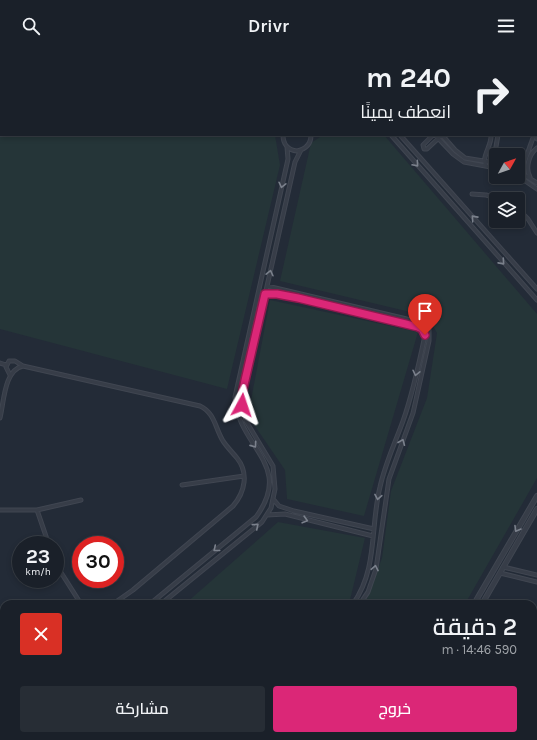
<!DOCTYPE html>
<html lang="ar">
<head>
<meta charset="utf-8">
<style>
	:root { --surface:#1a2029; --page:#272d35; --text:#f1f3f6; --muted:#9fa3a8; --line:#383e46; --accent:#db2777 }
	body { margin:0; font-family:Karla,Cairo,sans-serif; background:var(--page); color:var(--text); direction:rtl; height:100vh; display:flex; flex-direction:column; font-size:15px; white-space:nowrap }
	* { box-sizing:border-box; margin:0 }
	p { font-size:13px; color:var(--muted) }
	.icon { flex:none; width:22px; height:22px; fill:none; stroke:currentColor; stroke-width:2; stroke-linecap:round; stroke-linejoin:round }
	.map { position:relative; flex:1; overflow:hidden; direction:ltr }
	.panel { position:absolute; left:0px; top:548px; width:537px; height:140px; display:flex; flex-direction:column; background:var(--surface); border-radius:12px 12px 0 0; box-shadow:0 2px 6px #0003,0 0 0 1px var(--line); direction:rtl }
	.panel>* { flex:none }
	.top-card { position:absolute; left:0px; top:0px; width:537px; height:84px; box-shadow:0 2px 6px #0003,0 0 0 1px var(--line); direction:rtl; background:#1a2029; color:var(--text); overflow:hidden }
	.needle { width:26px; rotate:50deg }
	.controls { position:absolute; left:489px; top:96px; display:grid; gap:8px }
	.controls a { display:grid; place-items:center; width:36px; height:36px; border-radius:4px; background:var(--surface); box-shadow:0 2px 6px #0003,0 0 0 1px var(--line); font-size:20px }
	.speed { position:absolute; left:12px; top:484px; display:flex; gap:8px; font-size:20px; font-weight:700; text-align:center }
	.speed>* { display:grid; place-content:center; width:52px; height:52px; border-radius:50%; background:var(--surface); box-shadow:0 2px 6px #0003,0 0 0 1px var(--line); line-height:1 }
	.speed small { font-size:10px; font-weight:400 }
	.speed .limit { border:6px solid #d22; background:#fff; color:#111 }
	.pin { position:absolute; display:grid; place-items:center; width:34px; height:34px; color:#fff; margin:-41px -17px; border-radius:50% 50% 50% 0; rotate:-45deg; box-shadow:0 0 4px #0007 }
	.pin .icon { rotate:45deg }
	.me { position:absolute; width:44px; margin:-22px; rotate:5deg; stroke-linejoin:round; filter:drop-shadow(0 0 3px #0008) }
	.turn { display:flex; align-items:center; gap:14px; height:84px; padding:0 20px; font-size:18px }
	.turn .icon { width:52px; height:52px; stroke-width:2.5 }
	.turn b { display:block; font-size:28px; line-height:34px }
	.round { display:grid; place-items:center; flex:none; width:42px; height:42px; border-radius:4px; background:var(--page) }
	.head { display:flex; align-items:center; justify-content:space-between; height:68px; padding:0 20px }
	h1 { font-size:24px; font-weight:600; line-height:30px }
	.action { display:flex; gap:8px; margin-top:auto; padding:8px 20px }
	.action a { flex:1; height:46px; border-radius:4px; background:var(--accent); color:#fff; font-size:16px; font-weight:600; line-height:46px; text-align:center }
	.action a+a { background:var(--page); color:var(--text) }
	header { display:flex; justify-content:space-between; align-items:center; height:52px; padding:0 20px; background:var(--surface); font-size:18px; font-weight:600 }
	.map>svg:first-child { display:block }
</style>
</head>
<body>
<header><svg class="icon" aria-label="menu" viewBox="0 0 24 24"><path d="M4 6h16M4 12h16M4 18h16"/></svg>Drivr<svg class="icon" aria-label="search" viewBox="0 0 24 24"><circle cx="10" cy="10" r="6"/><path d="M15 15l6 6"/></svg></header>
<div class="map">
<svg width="537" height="688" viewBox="0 0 537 688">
	<rect width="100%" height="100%" fill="#232b37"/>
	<path fill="#253538" d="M0,0l226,1h-225v82h274l5,30 -53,224 -227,-60z
		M323,83h61l153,179v164l-72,126h-100l17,-46 9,-67 36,-93 10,-65 -10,-17 -147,-35 31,-138z
		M270,248l148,32 -54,184 -77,-17 -2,-29 -37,-54z
		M278,470l87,16 -16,66h-164z
		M283,684h106l-3,4h-104z"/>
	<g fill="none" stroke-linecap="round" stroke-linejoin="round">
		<defs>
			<path id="minor" d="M249,0l1,1
				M272,0l1,1
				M300,0v1
				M328,0v1
				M376,0l1,1
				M241,1l2,-1
				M283,1l2,-1
				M345,1l2,-1
				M389,1l2,-1
				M426,1l2,-1
				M439,1l1,-1
				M483,1l1,-1
				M492,1l2,-1
				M536,36l1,2
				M536,44l1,1
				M536,78l1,-2
				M283,83c0,9 5,15 14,16 9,-2 14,-7 14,-16
				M391,83l146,165
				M400,83l137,154
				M433,83l-10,10 1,4h3l15,-14
				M435,83l18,19 11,8 32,6
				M442,83l13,15 10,8 31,5
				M535,83l2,4
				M493,112l5,-29
				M486,114c-5,-10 6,-20 5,-31
				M518,117l6,-6 10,-28
				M518,119l19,12
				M518,124l19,13
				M530,125c-5,-9 -1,-23 7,-29
				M472,142l14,1 15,4
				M518,157l10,10 9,14
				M267,234l144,34 15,5 3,5v11l-16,72 -24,66 -13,90 -8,23 -8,12
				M265,242h12l21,4 120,29 4,2 3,6c-6,29 -12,58 -22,86 -8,22 -18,43 -23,66 -10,40 -2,82 -27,117
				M0,311l6,2
				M10,323l-4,-8 3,-6h6l8,5
				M0,366c4,-16 4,-48 23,-52l177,40c15,7 15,22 23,35 4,6 9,11 14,17 12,15 8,34 -4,48l-100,84 -20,14
				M182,433l62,-9
				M274,448l5,6 15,5 80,18
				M0,458h37l44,-10
				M37,458l12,35
				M267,463l18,-1 88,22
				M55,511l26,41
				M503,515l34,8
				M500,521l37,9
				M150,552l106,-87c39,-53 -19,-70 -21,-120l53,-238 -1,-12
				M161,552l101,-82 9,-14 4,-19 -2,-23 -27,-45 -4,-24 53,-235 6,-12
				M0,632l4,1
				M0,656h4
				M0,667l4,-6
				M0,672l4,5
				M99,684l1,4
				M145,684l1,4
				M217,684l6,4
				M252,684l3,4
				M257,684l4,4
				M5,688l2,-4
				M38,688l3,-4
				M184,688l4,-4
				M267,688v-4
				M273,688l1,-4"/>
			<path id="tertiary" d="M474,552l63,-108
				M482,552l55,-95
				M394,688l2,-4
				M403,688l2,-4"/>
		</defs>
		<use href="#minor" stroke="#404651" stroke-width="5"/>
		<use href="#tertiary" stroke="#404651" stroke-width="6"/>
		<use href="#minor" stroke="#373d48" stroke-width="3"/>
		<use href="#tertiary" stroke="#373d48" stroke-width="4"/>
	</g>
	<defs><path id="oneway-chevron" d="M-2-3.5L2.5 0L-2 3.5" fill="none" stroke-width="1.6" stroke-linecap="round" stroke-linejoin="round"/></defs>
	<g stroke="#7b818c">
		<use href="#oneway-chevron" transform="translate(416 112) rotate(49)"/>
		<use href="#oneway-chevron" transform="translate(282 133) rotate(103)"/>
		<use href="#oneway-chevron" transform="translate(474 166) rotate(-132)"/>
		<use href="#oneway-chevron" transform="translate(502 210) rotate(48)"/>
		<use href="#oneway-chevron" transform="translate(270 221) rotate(-77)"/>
		<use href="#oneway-chevron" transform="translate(416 321) rotate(103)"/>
		<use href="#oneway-chevron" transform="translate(402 390) rotate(-68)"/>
		<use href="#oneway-chevron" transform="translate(254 393) rotate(55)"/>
		<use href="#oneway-chevron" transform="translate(378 445) rotate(100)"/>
		<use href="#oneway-chevron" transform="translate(305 468) rotate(16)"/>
		<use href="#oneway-chevron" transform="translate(256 474) rotate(-40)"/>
		<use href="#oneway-chevron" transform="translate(517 477) rotate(120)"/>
		<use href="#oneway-chevron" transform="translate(216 497) rotate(141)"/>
		<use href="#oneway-chevron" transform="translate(375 516) rotate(-79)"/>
	</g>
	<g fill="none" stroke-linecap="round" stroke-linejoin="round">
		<defs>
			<path id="route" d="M242,353l1,-16 22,-95h12l21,4 120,29 4,2 3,6"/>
		</defs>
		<use href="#route" stroke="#8e194d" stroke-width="10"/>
		<use href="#route" stroke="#db2777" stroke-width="7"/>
	</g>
</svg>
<div class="controls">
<a><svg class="needle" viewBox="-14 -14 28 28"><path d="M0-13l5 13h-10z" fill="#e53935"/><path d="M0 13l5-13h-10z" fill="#9fa3a8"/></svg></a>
<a><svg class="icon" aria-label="layers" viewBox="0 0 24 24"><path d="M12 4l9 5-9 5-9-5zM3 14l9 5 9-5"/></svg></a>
</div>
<div class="speed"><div>23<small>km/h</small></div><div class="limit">30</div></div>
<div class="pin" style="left:425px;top:283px;background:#d93025"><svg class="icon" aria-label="arrive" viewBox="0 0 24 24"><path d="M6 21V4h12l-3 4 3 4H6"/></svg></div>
<svg class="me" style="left:242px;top:353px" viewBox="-20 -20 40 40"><path d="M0-17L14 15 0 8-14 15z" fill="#db2777" stroke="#fff" stroke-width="4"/></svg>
<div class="top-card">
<div class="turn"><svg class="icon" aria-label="right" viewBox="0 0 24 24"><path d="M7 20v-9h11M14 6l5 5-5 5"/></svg><div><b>240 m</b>انعطف يمينًا</div></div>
</div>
<section class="panel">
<div class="head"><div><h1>2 دقيقة</h1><p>590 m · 14:46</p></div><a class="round" style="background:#d93025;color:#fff"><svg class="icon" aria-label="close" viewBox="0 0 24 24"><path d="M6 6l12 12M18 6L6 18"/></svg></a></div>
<div class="action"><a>خروج</a><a>مشاركة</a></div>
</section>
</div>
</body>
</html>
